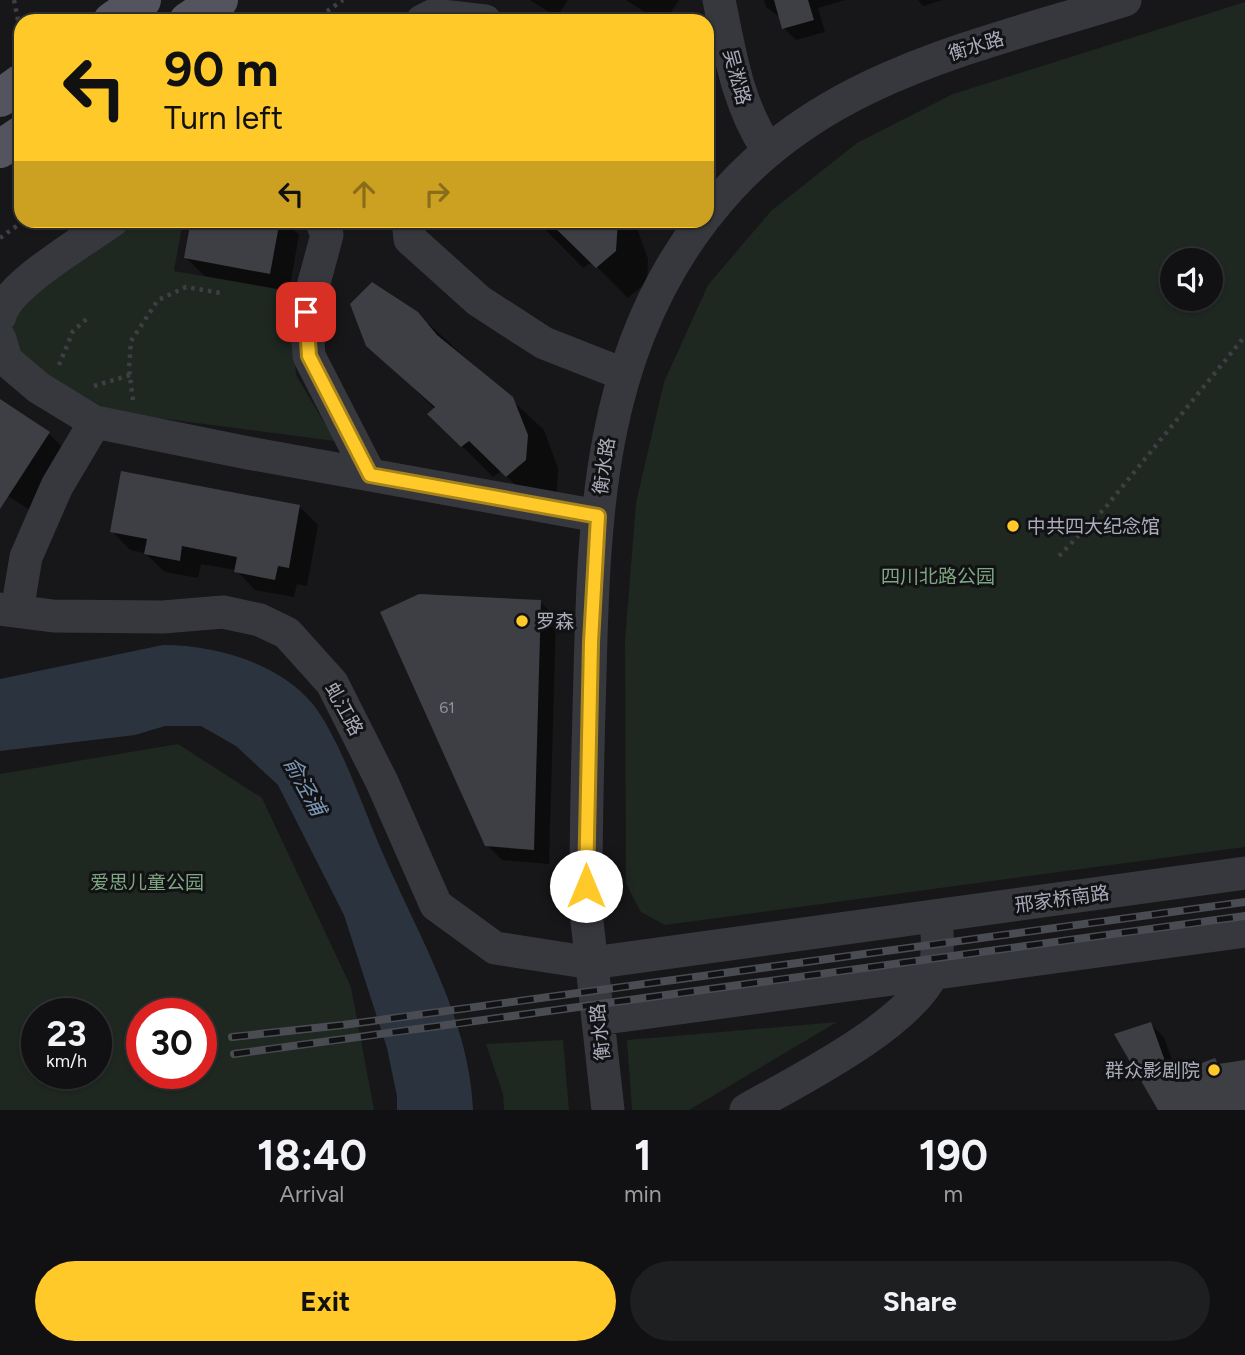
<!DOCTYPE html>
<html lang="en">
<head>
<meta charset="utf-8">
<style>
	:root { --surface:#111113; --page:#1e1f21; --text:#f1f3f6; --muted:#9c9da0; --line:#303133; --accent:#ffc929 }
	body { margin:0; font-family:Figtree,"Noto Sans SC",sans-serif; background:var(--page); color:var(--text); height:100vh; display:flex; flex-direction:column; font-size:26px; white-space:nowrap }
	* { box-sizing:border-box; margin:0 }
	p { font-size:23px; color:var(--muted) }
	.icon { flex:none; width:38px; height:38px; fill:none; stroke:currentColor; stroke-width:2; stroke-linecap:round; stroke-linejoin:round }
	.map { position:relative; height:1110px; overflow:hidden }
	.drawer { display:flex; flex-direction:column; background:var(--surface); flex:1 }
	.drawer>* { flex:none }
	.top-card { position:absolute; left:14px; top:14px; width:700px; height:214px; border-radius:21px; box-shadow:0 2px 5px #0004,0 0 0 2px var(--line); background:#ffc929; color:#111; overflow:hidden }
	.controls { position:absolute; left:1160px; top:248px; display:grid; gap:14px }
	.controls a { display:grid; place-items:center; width:63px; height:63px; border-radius:50%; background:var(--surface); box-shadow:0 2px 5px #0004,0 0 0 2px var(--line); font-size:35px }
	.speed { position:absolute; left:21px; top:998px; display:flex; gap:14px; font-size:35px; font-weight:700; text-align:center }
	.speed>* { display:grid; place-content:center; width:91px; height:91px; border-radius:50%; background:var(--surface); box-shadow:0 2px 5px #0004,0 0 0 2px var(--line); line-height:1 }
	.speed small { font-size:18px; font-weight:400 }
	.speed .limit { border:10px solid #d22; background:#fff; color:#111 }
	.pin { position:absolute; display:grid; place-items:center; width:60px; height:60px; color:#fff; margin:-30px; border-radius:14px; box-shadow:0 4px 10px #0006 }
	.me { position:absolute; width:77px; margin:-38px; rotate:0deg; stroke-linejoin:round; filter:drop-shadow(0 0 5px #0008) }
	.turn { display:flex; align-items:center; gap:24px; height:147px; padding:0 35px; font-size:32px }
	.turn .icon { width:91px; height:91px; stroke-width:2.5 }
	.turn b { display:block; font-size:49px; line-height:60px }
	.lanes { display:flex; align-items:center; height:66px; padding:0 35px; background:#0003; justify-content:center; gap:35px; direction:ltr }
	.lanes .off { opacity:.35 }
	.eta { display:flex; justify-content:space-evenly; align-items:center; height:119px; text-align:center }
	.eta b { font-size:42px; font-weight:700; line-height:49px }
	.action { display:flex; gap:14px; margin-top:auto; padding:14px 35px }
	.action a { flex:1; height:80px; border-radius:42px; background:var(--accent); color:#111; font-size:28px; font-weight:700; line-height:80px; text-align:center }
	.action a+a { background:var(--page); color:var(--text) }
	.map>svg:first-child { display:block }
</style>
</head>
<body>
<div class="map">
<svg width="1245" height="1110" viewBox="0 0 1245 1110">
	<rect width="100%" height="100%" fill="#171719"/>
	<path fill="#1e2720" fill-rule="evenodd" d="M1245,2v845l-580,78 -24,-13 -15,-28 -1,-244 11,-137 28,-121 44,-97 63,-74 86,-68 96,-49zM1172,261h39v38h-39z
		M130,221h53l-9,50 115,20 7,84 39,66 -223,-29 -74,-42 -24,-26 -5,-24 16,-25z
		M178,744l84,54 89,189 23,123h-374v-336zM37,1013h59v60h-59zM142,1013h59v60h-59z
		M837,1022l-148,88h-57l-5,-70z
		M563,1040l6,70h-65l-1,-16 -17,-50z"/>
	<path fill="#2b343e" d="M163,645c51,0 114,17 149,58 26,32 51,104 68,144 36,85 89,169 93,263h-76v-14l-10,-48 -43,-133 -66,-130 -42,-39 -35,-20h-36l-30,9 -135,16v-72z"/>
	<path fill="#0007" d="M530,0h38l-11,17z
		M626,0h53l-14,21h-6z
		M764,0h81l-27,8 7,24 -29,8 -12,-12 -3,-10 -15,-11z
		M918,0h25l-20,6z
		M193,220h91l15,15 -10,56 -84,-15 -19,-18z
		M536,220h98l14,39 -1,23 -19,16 -36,-36 -9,6z
		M417,313l127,117 14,38 -1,23 -19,16 -37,-36 -8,6 -63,-63 5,-5 -67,-64z
		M0,401l49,33 19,18 -38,58 -30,-19z
		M300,507l18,18 -11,61 -10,-2 -3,13 -39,-7 -19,-20 -35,-6 -3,14 -33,-6 -20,-19 -15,-3 -18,-19z
		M540,602l16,15 -7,247 -47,-4 -15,-15z
		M1150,1024l14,13 13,37 38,-14 6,6 24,-4v48h-85z"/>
	<path fill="#3e3f44" d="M774,0h34l6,20 -32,9z
		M191,220h89l-10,54 -86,-16z
		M547,220h71l-2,31 -20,17z
		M372,282l46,30 19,23 76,62 15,38 -2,25 -20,17 -37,-36 -8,6 -34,-33 8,-7 -69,-61 -16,-42z
		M0,399l50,33 -50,77z
		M121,471l179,34 -11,63 -11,-2 -3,14 -41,-8 3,-15 -55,-11 -2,15 -36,-7 3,-15 -37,-7z
		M419,594l122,6 -7,250 -49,-4 -105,-234z
		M1151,1022l19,53 45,-17 3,6 27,-4v50h-87l-44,-76z"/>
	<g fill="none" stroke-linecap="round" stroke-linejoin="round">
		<path stroke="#3d3f45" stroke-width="4.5" stroke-dasharray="3.5 5" stroke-linecap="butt" d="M14,0l7,35
			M313,21l30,-21
			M0,238l25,-18
			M59,365l14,-34 17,-15
			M94,386l36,-11
			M133,400l-4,-31 2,-28 27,-41 28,-13 35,6
			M1059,556l46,-48 140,-172"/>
		<path stroke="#37383e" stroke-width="33" d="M719,0c11,53 18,104 49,150
			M422,21l12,-6 51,6
			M707,215c104,-136 264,-167 418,-215
			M321,220l6,15 -21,77 3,44 61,119
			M408,220l2,19 69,62 65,42 79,31
			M0,316c7,-31 86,-76 113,-96
			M0,339l6,21 33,28 56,34 153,31 350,63
			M0,609l53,7 110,1 60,-5 37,8 27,13 45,50 50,99 54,123 59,43 97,15 653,-90
			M17,611l9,-54 31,-71 38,-64
			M598,1019l647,-88
			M608,1110l-21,-189 -1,-35c0,-71 2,-142 4,-212 4,-161 10,-320 113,-454
			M746,1110c49,-28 162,-84 186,-136 8,-18 5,-39 4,-58"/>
		<path stroke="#53545e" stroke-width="38" d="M112,21l30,-21
			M188,21l31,-21
			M0,98l21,-15
			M0,149l21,-14"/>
		<defs>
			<path id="rail" d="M232,1037l111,-12 902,-123
				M234,1054l1011,-138"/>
		</defs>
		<use href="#rail" stroke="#4a4c53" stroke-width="8"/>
		<use href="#rail" stroke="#121214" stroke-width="5" stroke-dasharray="16" stroke-linecap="butt"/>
	</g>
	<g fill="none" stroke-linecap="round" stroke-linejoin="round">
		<defs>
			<path id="route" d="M306,312l3,44 61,119 228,41 -7,126 -5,244"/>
		</defs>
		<use href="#route" stroke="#a6831b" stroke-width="18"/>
		<use href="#route" stroke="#ffc929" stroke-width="12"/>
	</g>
	<g fill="#ffc929" stroke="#121214" stroke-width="2.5">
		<circle cx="1013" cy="526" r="7"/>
		<circle cx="522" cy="621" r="7"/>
		<circle cx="1214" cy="1070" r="7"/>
	</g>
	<g text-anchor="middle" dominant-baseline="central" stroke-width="6" stroke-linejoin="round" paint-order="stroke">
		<g font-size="16" fill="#8e919c">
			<text x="447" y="707">61</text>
		</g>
		<g font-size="19" fill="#a8acba" stroke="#121214">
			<text transform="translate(976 46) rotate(-17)">衡水路</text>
			<text transform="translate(737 77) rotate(75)">吴淞路</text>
			<text transform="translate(604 466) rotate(-82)">衡水路</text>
			<text transform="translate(344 709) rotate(61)">虬江路</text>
			<text transform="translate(1062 899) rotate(-8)">邢家桥南路</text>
			<text transform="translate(600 1032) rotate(-96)">衡水路</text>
		</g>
		<g font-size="19" fill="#a8acba" stroke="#121214" text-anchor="start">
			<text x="1027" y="526">中共四大纪念馆</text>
			<text x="536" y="621">罗森</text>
			<text x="1200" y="1070" text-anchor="end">群众影剧院</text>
		</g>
		<g font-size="19" fill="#7da683" stroke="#121214">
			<text x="938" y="576">四川北路公园</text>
			<text x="147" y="882">爱思儿童公园</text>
		</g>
		<g font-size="21" font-style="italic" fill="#7c97b8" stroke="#121214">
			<text transform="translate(305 786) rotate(61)">俞泾浦</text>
		</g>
	</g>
</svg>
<div class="controls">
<a><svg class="icon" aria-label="sound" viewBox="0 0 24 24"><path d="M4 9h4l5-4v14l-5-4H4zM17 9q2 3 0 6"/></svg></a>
</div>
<div class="speed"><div>23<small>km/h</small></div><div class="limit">30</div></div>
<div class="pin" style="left:306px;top:312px;background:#d93025"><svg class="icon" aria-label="arrive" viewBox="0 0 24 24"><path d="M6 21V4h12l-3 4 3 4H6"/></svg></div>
<svg class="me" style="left:586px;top:886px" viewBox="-20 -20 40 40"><circle r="19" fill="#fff"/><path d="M0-13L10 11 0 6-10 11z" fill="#ffc929"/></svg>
<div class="top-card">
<div class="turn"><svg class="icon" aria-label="left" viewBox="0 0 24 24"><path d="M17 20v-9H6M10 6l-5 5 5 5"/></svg><div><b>90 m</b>Turn left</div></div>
<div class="lanes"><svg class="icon" aria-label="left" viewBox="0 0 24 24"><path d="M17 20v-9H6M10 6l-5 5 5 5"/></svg><svg class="icon off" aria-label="ahead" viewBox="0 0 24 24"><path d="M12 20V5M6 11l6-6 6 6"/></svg><svg class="icon off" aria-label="right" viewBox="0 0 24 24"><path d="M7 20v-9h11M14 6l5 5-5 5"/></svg></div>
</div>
</div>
<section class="drawer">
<div class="eta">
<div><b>18:40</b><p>Arrival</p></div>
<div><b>1</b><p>min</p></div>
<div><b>190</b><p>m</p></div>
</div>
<div class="action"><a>Exit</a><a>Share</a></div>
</section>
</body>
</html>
